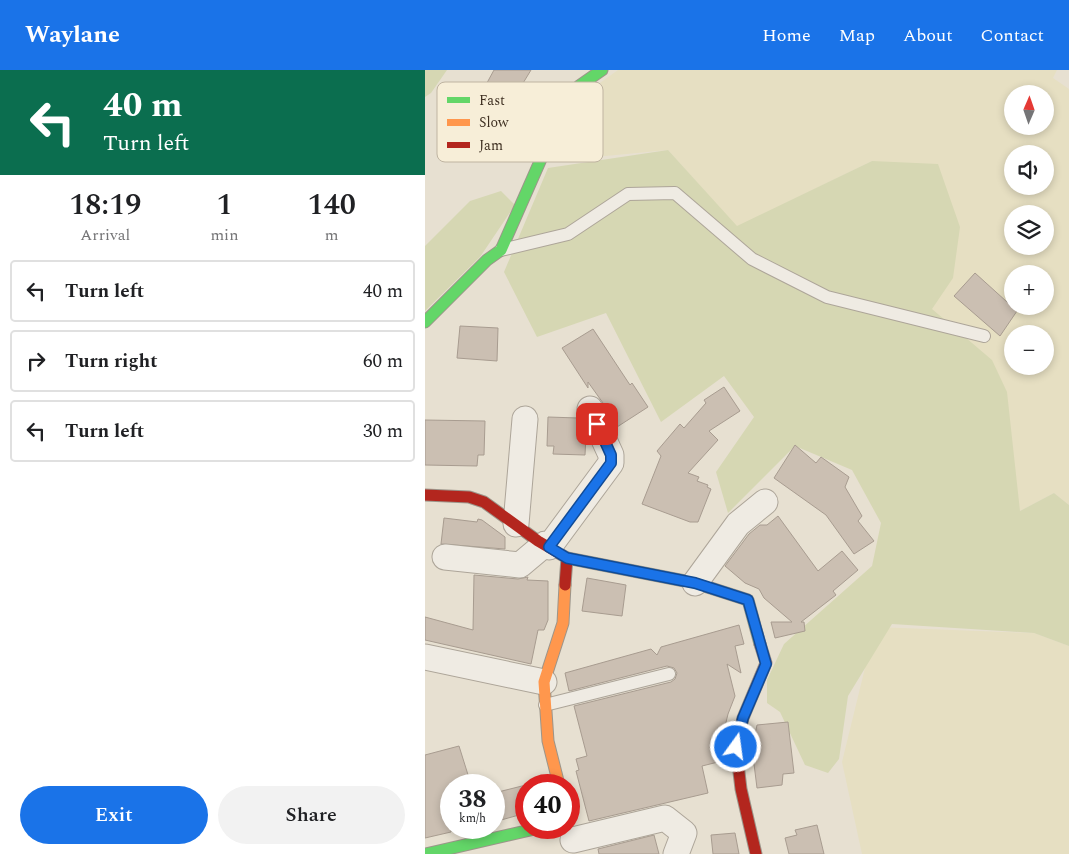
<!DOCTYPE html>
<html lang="en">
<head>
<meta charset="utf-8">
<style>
	:root { --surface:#fff; --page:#f2f2f2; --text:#202124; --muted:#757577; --line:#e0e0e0; --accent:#1a73e8 }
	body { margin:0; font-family:Spectral,serif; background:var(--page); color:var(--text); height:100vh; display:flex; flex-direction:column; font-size:19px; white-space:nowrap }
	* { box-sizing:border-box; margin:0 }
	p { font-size:16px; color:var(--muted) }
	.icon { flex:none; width:28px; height:28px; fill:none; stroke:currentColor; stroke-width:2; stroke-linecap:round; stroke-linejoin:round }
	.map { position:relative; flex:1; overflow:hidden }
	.side { display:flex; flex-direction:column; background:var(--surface); width:425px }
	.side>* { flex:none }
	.top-card { background:#0b6e4f; color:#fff; overflow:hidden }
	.needle { width:32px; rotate:2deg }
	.fabs { position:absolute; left:579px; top:15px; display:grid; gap:10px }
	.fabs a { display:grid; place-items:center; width:50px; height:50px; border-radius:50%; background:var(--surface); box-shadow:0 2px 8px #0003; font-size:25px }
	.speed { position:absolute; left:15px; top:704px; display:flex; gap:10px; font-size:25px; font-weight:700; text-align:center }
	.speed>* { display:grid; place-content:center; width:65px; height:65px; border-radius:50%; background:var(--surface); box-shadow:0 2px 8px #0003; line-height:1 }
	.speed small { font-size:12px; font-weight:400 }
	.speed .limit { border:8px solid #d22; background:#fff; color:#111 }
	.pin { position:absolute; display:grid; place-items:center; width:42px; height:42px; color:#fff; margin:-21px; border-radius:10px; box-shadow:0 2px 8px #0006 }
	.me { position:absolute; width:55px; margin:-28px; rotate:14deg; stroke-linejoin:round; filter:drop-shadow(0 0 4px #0008) }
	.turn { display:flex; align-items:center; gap:18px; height:105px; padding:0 20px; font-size:22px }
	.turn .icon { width:65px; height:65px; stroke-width:2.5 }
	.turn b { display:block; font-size:35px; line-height:42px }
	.eta { display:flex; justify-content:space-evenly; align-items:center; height:85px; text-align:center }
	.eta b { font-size:30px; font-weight:600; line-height:35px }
	.primary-button { display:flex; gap:10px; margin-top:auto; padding:10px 20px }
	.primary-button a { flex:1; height:58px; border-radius:30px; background:var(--accent); color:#fff; font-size:20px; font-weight:600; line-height:58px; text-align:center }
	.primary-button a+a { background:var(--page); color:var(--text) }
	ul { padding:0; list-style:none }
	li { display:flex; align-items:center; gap:15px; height:62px; margin:0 10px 8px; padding:0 10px; border:2px solid var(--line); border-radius:5px }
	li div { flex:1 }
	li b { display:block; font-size:19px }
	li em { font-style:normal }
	header { display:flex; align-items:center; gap:30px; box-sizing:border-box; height:70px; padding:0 25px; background:var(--accent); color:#fff }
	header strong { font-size:24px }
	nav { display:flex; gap:28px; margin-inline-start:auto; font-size:18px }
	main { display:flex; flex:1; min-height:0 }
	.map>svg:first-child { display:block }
</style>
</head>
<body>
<header>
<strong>Waylane</strong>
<nav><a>Home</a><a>Map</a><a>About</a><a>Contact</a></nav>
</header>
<main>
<section class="side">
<div class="top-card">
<div class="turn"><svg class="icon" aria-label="left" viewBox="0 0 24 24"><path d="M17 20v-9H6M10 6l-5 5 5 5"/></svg><div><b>40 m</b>Turn left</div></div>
</div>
<div class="eta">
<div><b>18:19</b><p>Arrival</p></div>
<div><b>1</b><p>min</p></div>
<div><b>140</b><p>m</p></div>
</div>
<ul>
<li><svg class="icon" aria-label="left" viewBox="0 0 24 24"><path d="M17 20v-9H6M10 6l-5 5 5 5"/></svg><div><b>Turn left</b></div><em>40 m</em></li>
<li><svg class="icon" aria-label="right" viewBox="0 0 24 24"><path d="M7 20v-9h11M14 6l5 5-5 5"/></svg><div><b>Turn right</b></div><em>60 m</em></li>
<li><svg class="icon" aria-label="left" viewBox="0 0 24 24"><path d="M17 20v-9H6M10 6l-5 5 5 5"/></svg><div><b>Turn left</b></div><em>30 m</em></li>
</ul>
<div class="primary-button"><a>Exit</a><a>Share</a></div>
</section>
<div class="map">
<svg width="644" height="784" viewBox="0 0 644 784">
	<rect width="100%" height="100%" fill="#e7e0d1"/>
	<path fill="#e6dfc2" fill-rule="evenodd" d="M193,0h439l-4,8 16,11v416l-15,-12 -34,18 -89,-202 -59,-148 -135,66 -69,-77 -115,11 37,-71zM588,24h32v32h-32zM588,84h32v32h-32zM588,144h32v32h-32zM588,204h32v32h-32zM588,264h32v32h-32z
		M450,557l159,6 35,13v208h-207l-20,-92z"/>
	<path fill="#d6d7b3" d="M0,0h22l-16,23 -6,4z
		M243,80l69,76 135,-65 66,3 22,63 -7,51 -21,31 60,51 15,32 13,119 34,-18 15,12v141l-35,-13 -142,-9 -44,72 -9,63 -11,14 -23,-8 -25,-53 -13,-9v-23l17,-36 88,-78 9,-43 -29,-53 -57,-24 -67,67 -12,-41 38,-55 -30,-41 -63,46 -55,-109 -69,24 -33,-65 44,-104z
		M76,121l14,14 -35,52 -55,54v-65l45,-45z"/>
	<path fill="#cbbfb2" stroke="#a89c90" d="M69,0h37l-17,28 -10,-5 -5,9 -17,-10z
		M550,203l42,38 -17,25 -46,-40z
		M35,256l38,2 -1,33 -40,-3z
		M168,259l37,56 2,-2 16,24 -31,20 -14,-24 -15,-21v6l-26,-40z
		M299,317l16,24 -31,20 9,9 -30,33 11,4 -2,4 11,4 -1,2 4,2 -13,33h-8l-48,-18 19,-48 -4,-5 23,-27 4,4 22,-25 -2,-3z
		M123,347l30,1 8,16 -1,21 -32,-1 1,-8h-7z
		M0,350l60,1 -1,34h-6l-1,11 -52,-1z
		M370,375l21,18 5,-6 28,20 -4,10 17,29 -4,5 16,20 -20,13 -28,-39 -52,-37z
		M353,446l40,55 24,-20 16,19 -25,21 3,4 -35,27h3l1,9 -30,7 -4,-16h21l-28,-24 -5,-9 -14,-6 -20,-17 24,-32 11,-9h7z
		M19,448l33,4 1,-3 4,1 23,17v12l-64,-5z
		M49,505l44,4 10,-2 -1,3 21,1v39l-4,10h-6l-7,34 -106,-24v-23l48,13z
		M162,508l39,7 -4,31 -40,-5z
		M314,555l5,19 -9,2 6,27 -14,-9 8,32 -7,18 -7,29 1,18 -20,5 6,27 -119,28 -13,-50 3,-1 -3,-11 11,-3 -13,-50 97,-24 4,-3 2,-6 -3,-5 -7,-2 -98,25 -4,-18 86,-24 6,6 4,-8z
		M363,652l6,51 -11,1 -1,11 -25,3 -5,-40 5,-23z
		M34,676l10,32 -18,5v49l-26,6v-83z
		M101,715v28l-32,9v-29z
		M392,755l7,29h-35l-4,-16 12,-3 -2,-5z
		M310,763l4,21h-26l-2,-19z
		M229,765l5,19h-60l-1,-5z"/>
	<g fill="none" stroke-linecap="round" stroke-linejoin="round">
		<defs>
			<path id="lane" d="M76,180l67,-16 60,-40 47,-1 77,66 75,38 157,39
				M120,635l124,-31"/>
			<path id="street" d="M91,454l9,-105
				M124,477l62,-84v-8l-21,-46
				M20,487l75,8 25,-21
				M270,513l43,-59 27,-22
				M0,587l119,25
				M148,770l92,-22 19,15 -8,21"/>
			<path id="fast" d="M0,252l62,-62 14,-10 62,-141 16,-23 23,-16
				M142,488l128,25 53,17 12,44
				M1,784l113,-26"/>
			<path id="slow" d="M134,715l-11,-44 -4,-59 19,-59 2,-38"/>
			<path id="jam" d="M0,425l44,2 15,5 54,39 29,17 -2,27
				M331,784l-15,-65 -5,-42 7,-29 23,-55 -6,-19"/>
		</defs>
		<use href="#lane" stroke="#ada599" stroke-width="14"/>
		<use href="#street" stroke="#ada599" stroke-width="27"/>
		<use href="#fast" stroke="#9c958a" stroke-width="13"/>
		<use href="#slow" stroke="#9c958a" stroke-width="13"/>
		<use href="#jam" stroke="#9c958a" stroke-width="13"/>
		<use href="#lane" stroke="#efebe3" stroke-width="12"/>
		<use href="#street" stroke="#efebe3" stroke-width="25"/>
		<use href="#fast" stroke="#63d668" stroke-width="11"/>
		<use href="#slow" stroke="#ff974d" stroke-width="11"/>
		<use href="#jam" stroke="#b3261e" stroke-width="11"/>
	</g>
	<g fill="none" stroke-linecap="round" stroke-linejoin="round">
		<defs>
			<path id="route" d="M172,354l14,31v8l-62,84 18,11 128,25 53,17 18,64 -23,54 -7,29"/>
		</defs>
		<use href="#route" stroke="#114b97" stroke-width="12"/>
		<use href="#route" stroke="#1a73e8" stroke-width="9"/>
	</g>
	<rect x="12" y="12" width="166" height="80" rx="8" fill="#f7eed8" stroke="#bfb4a1" stroke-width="1"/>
	<rect x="22" y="27" width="23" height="6" fill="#63d668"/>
	<rect x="22" y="49" width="23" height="7" fill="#ff974d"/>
	<rect x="22" y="72" width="23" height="6" fill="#b3261e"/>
	<g font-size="14" fill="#3d2e20">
		<text x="54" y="35">Fast</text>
		<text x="54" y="57">Slow</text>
		<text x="54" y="80">Jam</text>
	</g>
</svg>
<div class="fabs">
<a><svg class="needle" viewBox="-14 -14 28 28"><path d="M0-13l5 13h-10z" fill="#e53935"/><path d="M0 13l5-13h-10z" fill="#757577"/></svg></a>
<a><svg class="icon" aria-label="sound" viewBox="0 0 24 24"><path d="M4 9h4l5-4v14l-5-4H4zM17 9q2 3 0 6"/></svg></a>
<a><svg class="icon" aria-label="layers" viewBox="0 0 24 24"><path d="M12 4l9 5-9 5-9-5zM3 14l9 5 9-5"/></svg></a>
<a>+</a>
<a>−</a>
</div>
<div class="speed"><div>38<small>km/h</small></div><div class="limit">40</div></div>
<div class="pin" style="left:172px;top:354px;background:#d93025"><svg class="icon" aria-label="arrive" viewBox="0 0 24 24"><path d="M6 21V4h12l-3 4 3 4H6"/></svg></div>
<svg class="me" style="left:311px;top:677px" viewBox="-20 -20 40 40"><circle r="17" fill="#1a73e8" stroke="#fff" stroke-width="3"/><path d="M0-11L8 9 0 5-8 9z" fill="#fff"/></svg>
</div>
</main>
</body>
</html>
